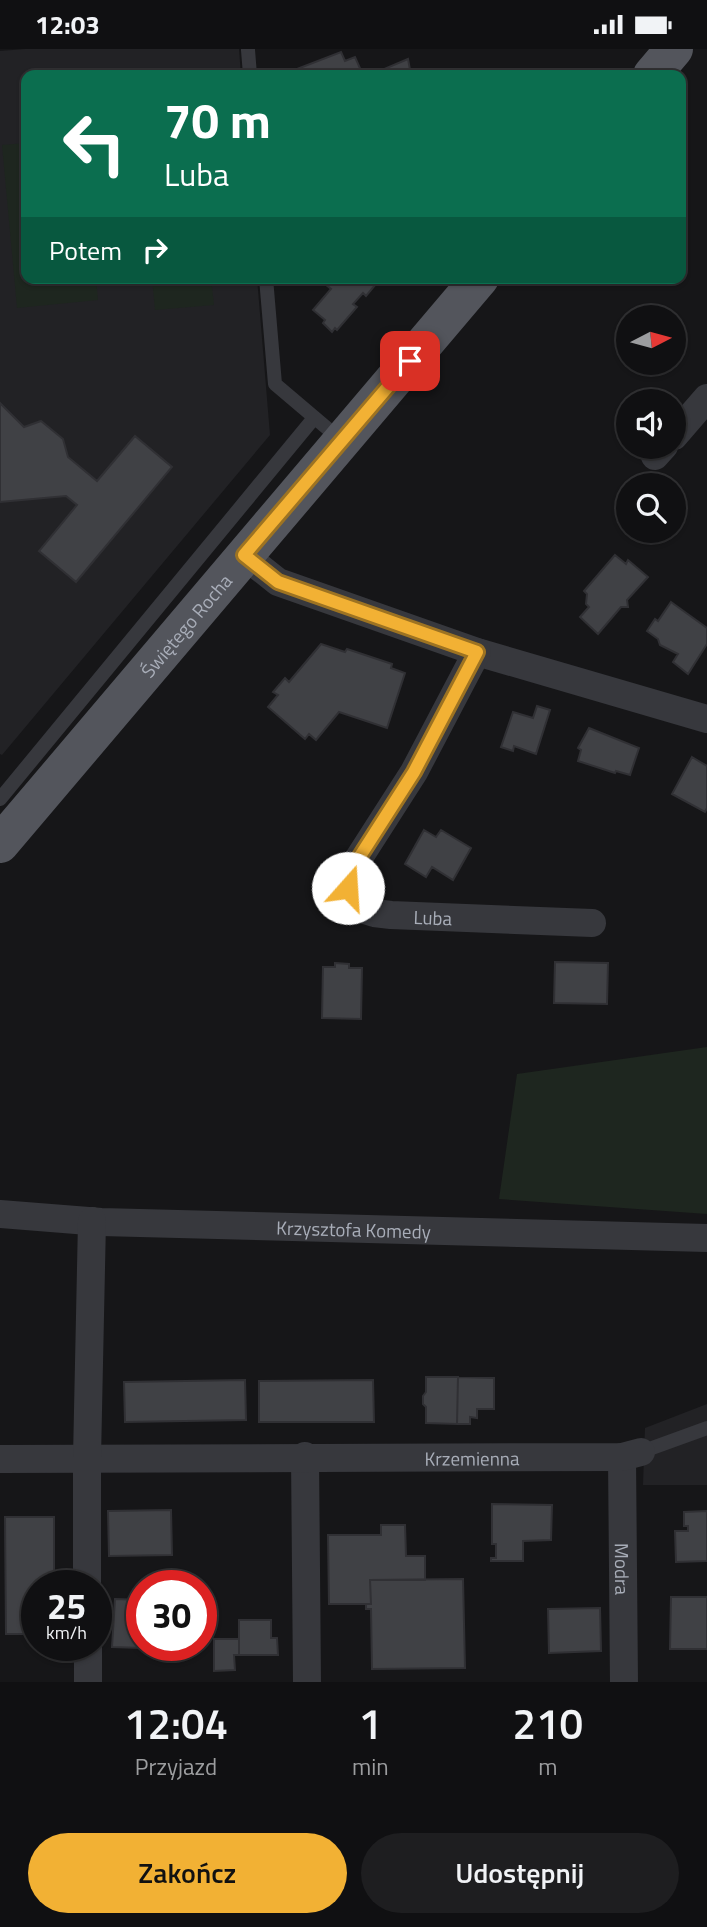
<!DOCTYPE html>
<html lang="pl">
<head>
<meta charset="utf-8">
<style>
	:root { --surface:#101012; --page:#1e1e20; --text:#f1f3f6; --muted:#9c9d9f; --line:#303032; --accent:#f2b134 }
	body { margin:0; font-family:"Titillium Web",sans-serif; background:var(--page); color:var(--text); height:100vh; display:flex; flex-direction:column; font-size:26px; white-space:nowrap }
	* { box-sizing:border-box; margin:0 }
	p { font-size:23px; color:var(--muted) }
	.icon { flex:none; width:38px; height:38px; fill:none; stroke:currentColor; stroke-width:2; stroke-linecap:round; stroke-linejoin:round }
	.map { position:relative; height:1633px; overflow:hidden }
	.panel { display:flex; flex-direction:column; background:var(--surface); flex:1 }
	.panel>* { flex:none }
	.guide { position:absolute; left:21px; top:21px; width:665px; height:214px; border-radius:14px; box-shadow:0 2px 5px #0004,0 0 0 2px var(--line); background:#0b6e4f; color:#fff; overflow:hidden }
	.needle { width:46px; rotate:84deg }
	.controls { position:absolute; left:616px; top:256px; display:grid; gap:14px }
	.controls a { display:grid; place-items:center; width:70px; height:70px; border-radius:50%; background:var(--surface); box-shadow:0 2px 5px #0004,0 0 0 2px var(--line); font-size:35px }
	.speed { position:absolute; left:21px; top:1521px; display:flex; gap:14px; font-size:35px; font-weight:700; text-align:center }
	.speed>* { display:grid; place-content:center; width:91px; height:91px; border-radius:50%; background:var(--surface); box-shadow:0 2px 5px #0004,0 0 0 2px var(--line); line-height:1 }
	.speed small { font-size:18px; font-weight:400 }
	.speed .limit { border:10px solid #d22; background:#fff; color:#111 }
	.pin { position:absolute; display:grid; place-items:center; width:60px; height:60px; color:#fff; margin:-30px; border-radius:14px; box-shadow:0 4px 10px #0006 }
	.me { position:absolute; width:77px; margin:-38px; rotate:19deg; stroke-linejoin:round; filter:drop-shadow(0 0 5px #0008) }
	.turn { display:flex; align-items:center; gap:24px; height:147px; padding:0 28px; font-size:32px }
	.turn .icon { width:91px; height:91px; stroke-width:2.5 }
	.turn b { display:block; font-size:49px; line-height:60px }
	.then { display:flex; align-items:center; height:66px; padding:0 28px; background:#0003; gap:14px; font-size:26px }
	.eta { display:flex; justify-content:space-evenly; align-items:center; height:119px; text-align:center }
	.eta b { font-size:42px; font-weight:600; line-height:49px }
	.action { display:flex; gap:14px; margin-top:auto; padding:14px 28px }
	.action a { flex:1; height:80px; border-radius:42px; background:var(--accent); color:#111; font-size:28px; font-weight:600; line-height:80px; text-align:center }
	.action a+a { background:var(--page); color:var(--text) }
	.status { display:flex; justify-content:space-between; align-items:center; height:49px; padding:0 35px; background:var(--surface); direction:ltr }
	.status svg { height:19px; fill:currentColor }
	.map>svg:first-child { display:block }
</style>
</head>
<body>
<div class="status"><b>12:03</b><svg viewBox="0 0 49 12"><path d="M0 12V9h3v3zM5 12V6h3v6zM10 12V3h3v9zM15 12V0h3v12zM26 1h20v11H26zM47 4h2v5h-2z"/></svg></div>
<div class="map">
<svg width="707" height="1633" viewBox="0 0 707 1633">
	<rect width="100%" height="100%" fill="#161618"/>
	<path fill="#222225" d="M25,0h214l2,26h-215v203h231l13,157 -268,320 -2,-1v-703z
		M707,1355v81h-64l2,-57z"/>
	<path fill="#1e261f" d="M26,94v135h70l2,22 -81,8 -15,-163z
		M152,229h59l3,27 -59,5z
		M707,998v167l-208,-15 18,-125z"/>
	<path fill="#404145" stroke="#303034" stroke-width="2" d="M341,3l4,9 10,-4 8,18h-67l1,-6z
		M408,10l3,16h-26l-1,-6z
		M322,229h59l-15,18 -3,-3 -10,11 4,3 -20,23 -2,-2 -3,4 -9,-9 2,-3 -12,-10 18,-21 -11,-9z
		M0,354l24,24 17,-6 22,18 5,18 29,24 38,-45 37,31 -96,115 -37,-31 38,-46 -11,-9 -66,6z
		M615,506l11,9 2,-4 20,17 -21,23 1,7h-7l-23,27 -18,-17 9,-10 -3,-3 1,-10 -3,-3z
		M671,553l36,26v16l-19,30 -15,-12 5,-8 -18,-9 -2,-6 -11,-8 8,-12 3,2z
		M321,595l24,8 2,-3 45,15 -1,4 14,5 -18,55 -48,-16 -23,28 -7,-6 -4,5 -37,-32 10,-12 -5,-3 12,-14 4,4z
		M537,657l13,4 -14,44 -22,-8 -1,5 -12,-4 12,-35 20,6z
		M589,679l50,20 -9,27 -14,-4 -1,2 -37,-12 3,-11 -3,-2z
		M692,708l15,9v42l-2,4 -33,-18z
		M424,781l12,7 5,-7 30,18 -18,32 -21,-13 -6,10 -21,-13z
		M555,913l53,1 -1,41 -53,-1z
		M335,914l14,1v4h13l-1,51 -39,-1 1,-51h12z
		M426,1328h32l-1,47 -31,-1v-16l-3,-3v-8l3,-4z
		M458,1328l36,1v31h-17v9l-7,-1v7h-13z
		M245,1331l1,40 -121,2 -1,-40z
		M373,1331l1,42h-115v-41z
		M492,1455l60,1 -1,35 -28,1v20h-32v-3h5v-14h-4z
		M171,1461l1,45 -63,1 -1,-45z
		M707,1462v50l-31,1 -1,-31h13v-5h-4v-14z
		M5,1468h49v68h-17v49h-31z
		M381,1476h24l1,31h19v24h-55l1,24h-42l-1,-69h53z
		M463,1530l2,89 -93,1 -1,-60h-5v-5h5l-1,-24z
		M671,1548h36v52h-37z
		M115,1550l27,1v45h33v4l-63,-2z
		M600,1559l1,43 -52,2 -1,-44z
		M239,1571h32v18h6l1,17h-39z
		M214,1590h25v16h-5l1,15 -21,1z"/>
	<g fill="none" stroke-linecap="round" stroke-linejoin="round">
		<path stroke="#37383d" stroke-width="14" d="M248,1l2,25
			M266,229l9,106 66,56
			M0,750l314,-381
			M641,1403l66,-24"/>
		<g stroke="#37383d" stroke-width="28">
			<path d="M674,387l33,-38"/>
			<path d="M655,407l9,-10"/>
			<path d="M244,506l34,27 199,70 230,67"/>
			<path id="s1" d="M477,603l-63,120 -59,92 -7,24 7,19 19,6 17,2 201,8"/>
			<path id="s2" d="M0,1165l101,8 606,16"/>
			<path d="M305,1407l2,226"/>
			<path id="s3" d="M622,1408l2,225"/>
			<path id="s4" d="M0,1410l622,-2 19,-5"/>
			<path d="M87,1536v-127l5,-237"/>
			<path d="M88,1596v37"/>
		</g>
		<g stroke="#53555c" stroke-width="38">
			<path d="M652,26l22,-26"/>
			<path id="s5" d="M0,795l480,-566"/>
		</g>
	</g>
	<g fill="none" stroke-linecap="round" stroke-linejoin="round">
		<defs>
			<path id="route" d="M348,839l7,-24 59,-92 63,-120 -199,-70 -34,-27 166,-194"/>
		</defs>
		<use href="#route" stroke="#9d7322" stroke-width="18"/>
		<use href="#route" stroke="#f2b134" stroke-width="12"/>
	</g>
	<g text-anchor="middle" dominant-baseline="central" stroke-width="5" stroke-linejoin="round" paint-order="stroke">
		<g font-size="19" fill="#a8adb8" stroke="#111113">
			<text stroke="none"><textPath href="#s5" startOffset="287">Świętego Rocha</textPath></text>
			<text stroke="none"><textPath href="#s1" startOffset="369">Luba</textPath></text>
			<text stroke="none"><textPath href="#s2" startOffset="354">Krzysztofa Komedy</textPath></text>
			<text stroke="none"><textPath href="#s4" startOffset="472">Krzemienna</textPath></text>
			<text stroke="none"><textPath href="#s3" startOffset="112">Modra</textPath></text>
		</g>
	</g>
</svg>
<div class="controls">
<a><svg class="needle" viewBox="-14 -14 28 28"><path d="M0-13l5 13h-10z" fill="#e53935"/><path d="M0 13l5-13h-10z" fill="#9c9d9f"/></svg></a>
<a><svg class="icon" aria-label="sound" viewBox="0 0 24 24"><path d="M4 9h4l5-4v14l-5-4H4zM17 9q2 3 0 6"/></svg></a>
<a><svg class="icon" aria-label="search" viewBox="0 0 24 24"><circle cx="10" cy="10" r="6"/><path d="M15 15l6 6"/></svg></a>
</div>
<div class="speed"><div>25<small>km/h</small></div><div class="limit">30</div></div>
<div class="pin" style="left:410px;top:312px;background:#d93025"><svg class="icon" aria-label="arrive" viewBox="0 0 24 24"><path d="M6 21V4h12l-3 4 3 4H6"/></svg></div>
<svg class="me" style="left:348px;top:839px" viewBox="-20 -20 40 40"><circle r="19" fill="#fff"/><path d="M0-13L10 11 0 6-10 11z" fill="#f2b134"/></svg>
<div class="guide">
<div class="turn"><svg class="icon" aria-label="left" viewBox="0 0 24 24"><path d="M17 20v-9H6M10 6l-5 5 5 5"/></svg><div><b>70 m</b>Luba</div></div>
<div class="then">Potem<svg class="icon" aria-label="right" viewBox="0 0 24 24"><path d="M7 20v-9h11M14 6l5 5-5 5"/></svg></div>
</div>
</div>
<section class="panel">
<div class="eta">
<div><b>12:04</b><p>Przyjazd</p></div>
<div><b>1</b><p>min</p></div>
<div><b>210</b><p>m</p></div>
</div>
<div class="action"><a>Zakończ</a><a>Udostępnij</a></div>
</section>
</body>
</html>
